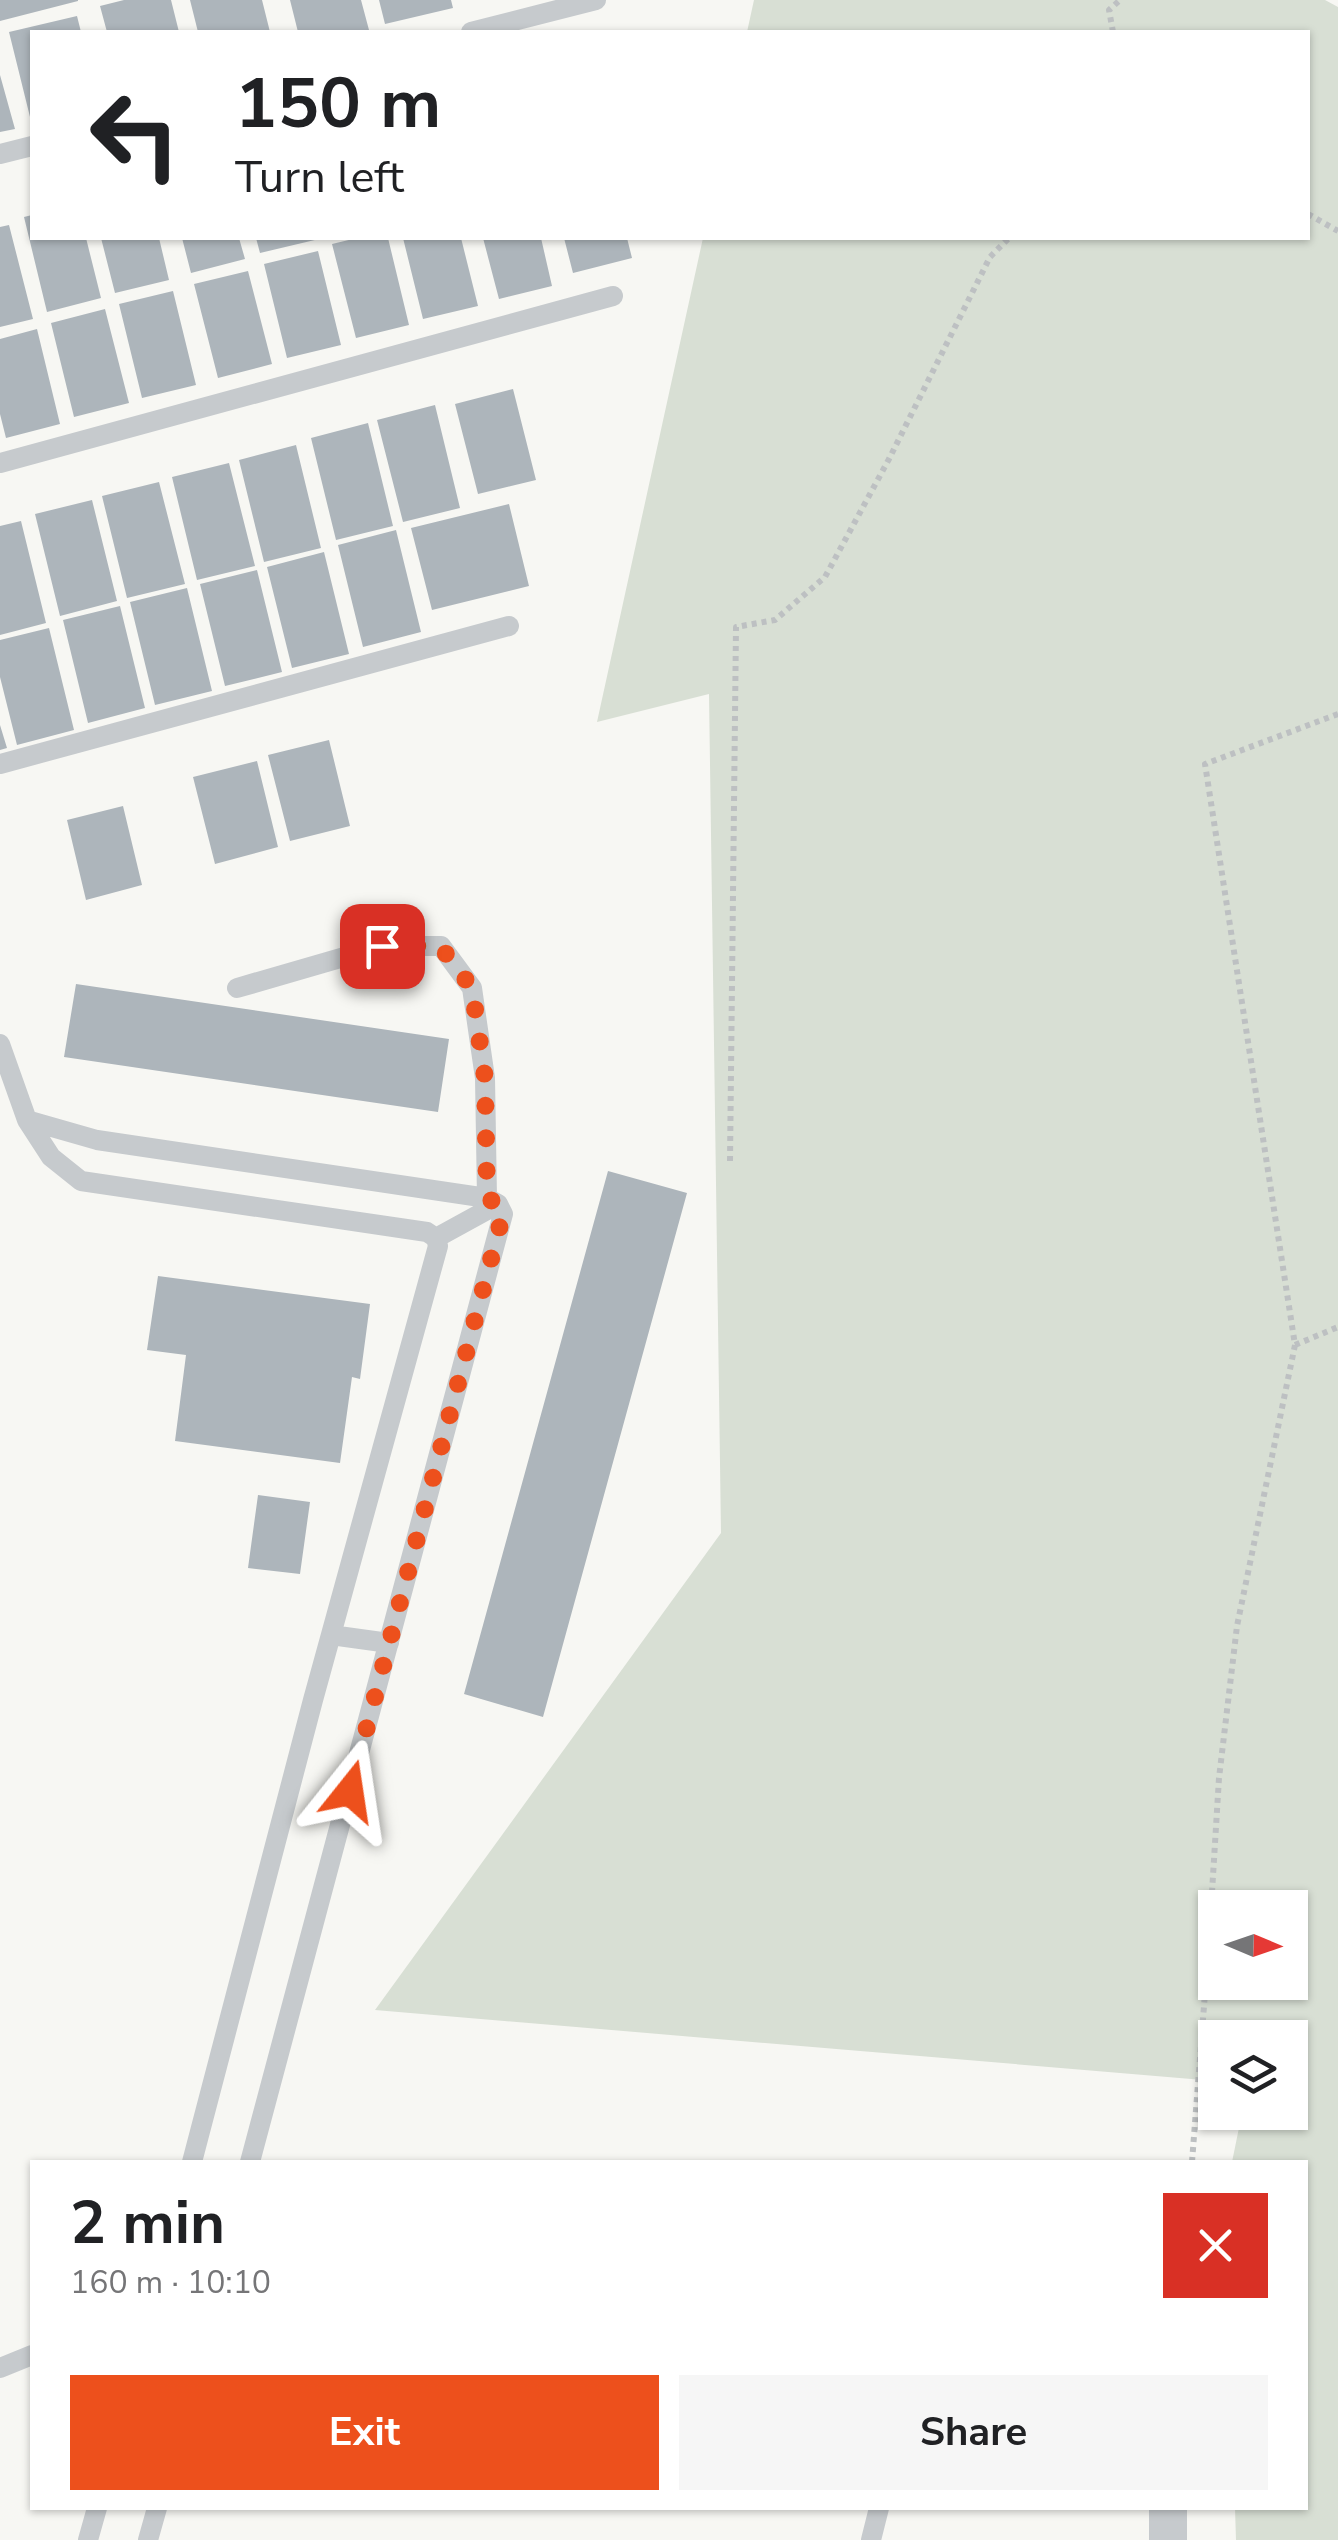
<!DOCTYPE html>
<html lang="en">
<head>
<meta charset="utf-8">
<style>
	:root { --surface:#fff; --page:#f6f6f6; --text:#202124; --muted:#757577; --accent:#ed501c }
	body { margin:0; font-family:"Nunito Sans",sans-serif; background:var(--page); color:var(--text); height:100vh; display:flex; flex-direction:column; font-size:38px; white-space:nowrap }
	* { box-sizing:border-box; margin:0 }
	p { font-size:32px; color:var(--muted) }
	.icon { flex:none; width:55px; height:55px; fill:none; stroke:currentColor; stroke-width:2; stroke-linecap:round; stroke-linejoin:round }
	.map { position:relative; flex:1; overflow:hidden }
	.sheet { position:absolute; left:30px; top:2160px; width:1278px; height:350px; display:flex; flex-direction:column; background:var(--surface); border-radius:0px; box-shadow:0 2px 8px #0004 }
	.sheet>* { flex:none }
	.top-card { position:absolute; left:30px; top:30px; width:1280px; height:210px; border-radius:0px; box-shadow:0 2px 8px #0004; background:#fff; color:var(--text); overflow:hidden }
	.needle { width:65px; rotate:92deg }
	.tools { position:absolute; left:1198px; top:1890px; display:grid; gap:20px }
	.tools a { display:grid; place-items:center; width:110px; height:110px; border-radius:0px; background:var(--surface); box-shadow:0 2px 8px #0004; font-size:50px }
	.pin { position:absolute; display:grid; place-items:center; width:85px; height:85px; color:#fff; margin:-42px; border-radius:20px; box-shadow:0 5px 15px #0006 }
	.me { position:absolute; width:110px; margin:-55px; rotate:15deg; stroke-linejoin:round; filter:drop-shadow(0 0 8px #0008) }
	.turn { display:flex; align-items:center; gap:35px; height:210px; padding:0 40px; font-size:45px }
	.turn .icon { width:130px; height:130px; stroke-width:2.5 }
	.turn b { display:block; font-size:70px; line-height:85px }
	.round { display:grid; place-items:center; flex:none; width:105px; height:105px; border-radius:0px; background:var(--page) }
	.headline { display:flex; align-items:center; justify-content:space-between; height:170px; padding:0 40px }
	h1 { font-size:60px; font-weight:700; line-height:75px }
	.action { display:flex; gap:20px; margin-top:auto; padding:20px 40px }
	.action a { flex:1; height:115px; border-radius:0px; background:var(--accent); color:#fff; font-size:40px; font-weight:700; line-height:115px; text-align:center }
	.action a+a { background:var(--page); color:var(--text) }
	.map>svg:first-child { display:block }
</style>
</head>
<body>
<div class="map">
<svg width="1338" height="2540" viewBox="0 0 1338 2540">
	<rect width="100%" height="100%" fill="#f7f7f3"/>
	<path fill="#d8dfd4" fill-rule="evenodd" d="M754,0h571l13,7v2533h-102l-1,-32h70v-346h-73l10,-49 48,-1v-74h-75v43l-840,-71 346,-477 -12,-839 -112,28 106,-484h605v-206h-561zM1215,1908h75v74h-75z"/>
	<path fill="#adb5bb" d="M0,0h78v1l-78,20z
		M124,0h47l8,32h-72l-7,-26z
		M190,0h72l8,32h-72z
		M290,0h71l8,30 -9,2h-62z
		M379,0h72l2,8 -68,16z
		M77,16l4,16h-49l-1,89 -22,-89z
		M0,75l15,54 -15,3z
		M32,215v23h54l15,60 -54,14 -23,-95z
		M9,225l24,94 -33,8v-100z
		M101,238h58l10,42 -54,13z
		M182,238h57l6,21 -54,14z
		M256,238h63v1l-59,14z
		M357,238h31l21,87 -53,13 -24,-94z
		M403,238h58l17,68 -55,13z
		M483,238h58l11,48 -53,13z
		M564,238h63l5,20 -59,15z
		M318,251l23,94 -54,13 -23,-94z
		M248,271l24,93 -54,14 -24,-94z
		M173,291l23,94 -54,13 -23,-94z
		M105,309l24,94 -55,14 -23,-94z
		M37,329l23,95 -54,14 -6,-24v-75z
		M513,389l23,91 -58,14 -23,-90z
		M435,405l25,103 -57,14 -26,-102z
		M368,423l25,103 -57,14 -25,-102z
		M296,445l25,103 -57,14 -25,-102z
		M229,463l26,103 -58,14 -25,-103z
		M159,482l26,102 -58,14 -25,-102z
		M92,500l25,101 -57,15 -25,-102z
		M509,504l20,82 -97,24 -21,-82z
		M21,521l25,102 -46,12v-109z
		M396,530l25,102 -58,15 -25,-102z
		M324,552l25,102 -57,14 -25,-101z
		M257,570l25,102 -57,14 -25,-102z
		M187,588l25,103 -57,14 -25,-103z
		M120,606l25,102 -57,15 -25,-103z
		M49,628l25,102 -57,15 -17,-68v-37z
		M0,725l7,23 -7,2z
		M329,740l21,86 -60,15 -22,-86z
		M257,761l21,86 -63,17 -22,-87z
		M123,806l19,79 -56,15 -19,-80z
		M76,984l373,55 -11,73 -374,-55z
		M608,1171l79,22 -144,524 -79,-23z
		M158,1276l212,28 -10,75 -8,-2 -12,86 -165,-22 11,-86 -39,-5z
		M258,1495l52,7 -10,72 -52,-6z"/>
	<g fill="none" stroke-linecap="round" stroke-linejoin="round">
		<path stroke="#bdc0c2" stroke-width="6" stroke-dasharray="5 5" stroke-linecap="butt" d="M1113,32l-4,-22 11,-10
			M1308,214l30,17
			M730,1161l6,-534 39,-7 50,-43 64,-118 101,-202 19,-19
			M1295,1345l43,-18
			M1192,2162l17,-221 10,-163 18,-152 58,-281 -90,-581 133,-50"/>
		<path stroke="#c6cacd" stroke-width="20" d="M471,32l125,-32
			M0,154l32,-8
			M0,463l613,-167
			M0,764l509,-138
			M237,988l145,-42h59l31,42 13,90 2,120
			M0,1044l27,76 24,37 30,24 346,51 9,6 2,8 -125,454 -121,462
			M27,1120l70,20 390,58 11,6 5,10 -253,948
			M436,1238l62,-34
			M331,1635l58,8
			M0,2368l32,-13
			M88,2540l9,-32
			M148,2540l9,-32
			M871,2540l8,-32"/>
		<path stroke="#c6cacd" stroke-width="38" d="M1168,2508v32"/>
	</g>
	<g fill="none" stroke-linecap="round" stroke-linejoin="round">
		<path stroke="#ed501c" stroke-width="18" stroke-dasharray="0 32.4" d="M350,1791l153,-577 -5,-10 -11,-6 -2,-120 -13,-90 -32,-42h-58"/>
	</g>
</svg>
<div class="tools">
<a><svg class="needle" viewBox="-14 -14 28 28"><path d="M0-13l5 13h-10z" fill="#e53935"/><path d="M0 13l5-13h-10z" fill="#757577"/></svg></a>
<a><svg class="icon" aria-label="layers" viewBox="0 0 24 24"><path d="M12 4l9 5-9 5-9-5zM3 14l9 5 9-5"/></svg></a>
</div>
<div class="pin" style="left:382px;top:946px;background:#d93025"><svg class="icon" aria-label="arrive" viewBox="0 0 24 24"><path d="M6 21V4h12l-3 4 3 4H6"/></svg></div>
<svg class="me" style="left:350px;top:1791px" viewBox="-20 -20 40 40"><path d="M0-17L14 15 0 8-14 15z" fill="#ed501c" stroke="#fff" stroke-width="4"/></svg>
<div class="top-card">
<div class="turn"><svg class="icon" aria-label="left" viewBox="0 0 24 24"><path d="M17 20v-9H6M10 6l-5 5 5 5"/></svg><div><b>150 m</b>Turn left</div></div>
</div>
<section class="sheet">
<div class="headline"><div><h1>2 min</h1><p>160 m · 10:10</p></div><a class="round" style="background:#d93025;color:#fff"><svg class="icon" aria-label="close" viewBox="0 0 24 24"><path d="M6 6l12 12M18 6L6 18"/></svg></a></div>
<div class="action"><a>Exit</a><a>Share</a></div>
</section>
</div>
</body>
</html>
